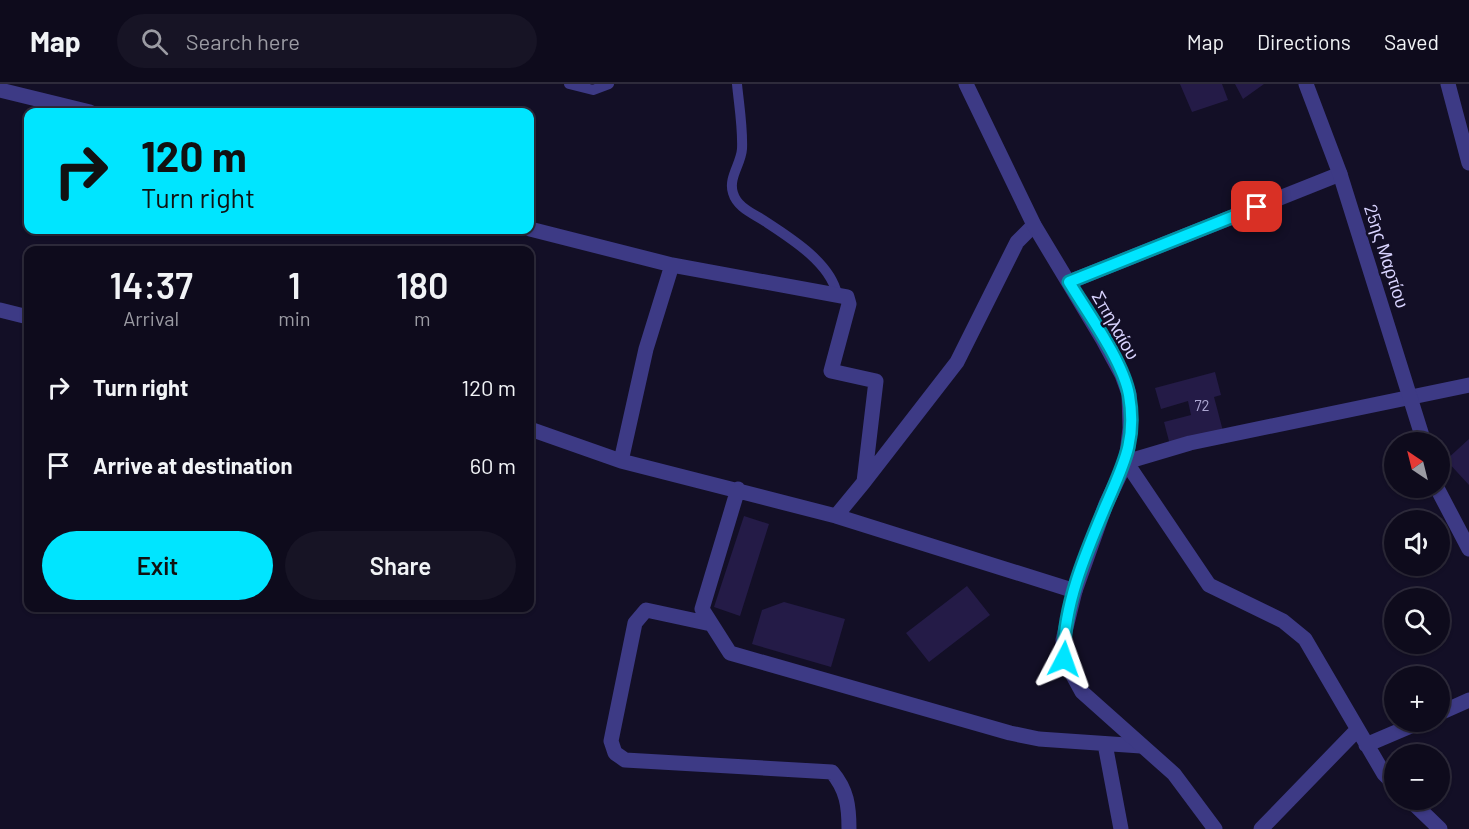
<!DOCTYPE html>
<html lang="en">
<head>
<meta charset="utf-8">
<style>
	:root { --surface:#0e0b1c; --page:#171425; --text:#f1f3f6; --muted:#9b9ba3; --line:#2e2b3b; --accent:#00e5ff }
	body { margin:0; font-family:Barlow,sans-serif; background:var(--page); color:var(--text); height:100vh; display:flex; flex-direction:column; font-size:22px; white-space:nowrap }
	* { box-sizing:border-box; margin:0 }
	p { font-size:20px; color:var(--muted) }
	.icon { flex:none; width:33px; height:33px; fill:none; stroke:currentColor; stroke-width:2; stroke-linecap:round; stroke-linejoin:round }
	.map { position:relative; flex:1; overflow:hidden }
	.side { position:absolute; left:24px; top:162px; width:510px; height:366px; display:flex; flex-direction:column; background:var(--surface); border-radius:12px; box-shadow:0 2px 4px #0004,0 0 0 2px var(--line) }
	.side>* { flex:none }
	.guide { position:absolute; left:24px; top:24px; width:510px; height:126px; border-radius:12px; box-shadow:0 2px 4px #0004,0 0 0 2px var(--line); background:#00e5ff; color:#111; overflow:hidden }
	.needle { width:39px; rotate:325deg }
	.controls { position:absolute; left:1384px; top:348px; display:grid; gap:12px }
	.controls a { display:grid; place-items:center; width:66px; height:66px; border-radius:50%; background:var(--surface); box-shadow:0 2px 4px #0004,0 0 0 2px var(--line); font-size:30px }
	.pin { position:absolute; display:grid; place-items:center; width:51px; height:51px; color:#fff; margin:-26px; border-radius:12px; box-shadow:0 3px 9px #0006 }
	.me { position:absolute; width:66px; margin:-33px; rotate:4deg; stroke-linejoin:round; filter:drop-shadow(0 0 4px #0008) }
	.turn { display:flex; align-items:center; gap:21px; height:126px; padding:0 18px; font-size:27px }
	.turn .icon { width:78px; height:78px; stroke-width:2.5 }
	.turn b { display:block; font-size:42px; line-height:51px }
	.eta { display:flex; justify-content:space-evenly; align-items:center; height:102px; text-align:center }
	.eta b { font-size:36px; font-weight:600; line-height:42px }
	.button { display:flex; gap:12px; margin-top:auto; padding:12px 18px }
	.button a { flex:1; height:69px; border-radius:36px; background:var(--accent); color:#111; font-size:24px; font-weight:600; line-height:69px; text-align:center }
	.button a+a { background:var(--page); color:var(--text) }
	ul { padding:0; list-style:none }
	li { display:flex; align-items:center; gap:18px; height:78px; padding:0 18px }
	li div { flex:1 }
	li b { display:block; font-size:22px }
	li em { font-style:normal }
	header { display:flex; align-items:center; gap:36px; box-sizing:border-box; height:84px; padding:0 30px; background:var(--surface); border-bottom:2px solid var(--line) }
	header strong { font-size:28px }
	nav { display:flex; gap:33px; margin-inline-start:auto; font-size:21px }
	.search { width:420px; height:54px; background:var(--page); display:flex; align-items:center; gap:15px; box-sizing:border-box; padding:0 21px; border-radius:33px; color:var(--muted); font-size:22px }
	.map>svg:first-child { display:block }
</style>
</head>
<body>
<header>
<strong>Map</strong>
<div class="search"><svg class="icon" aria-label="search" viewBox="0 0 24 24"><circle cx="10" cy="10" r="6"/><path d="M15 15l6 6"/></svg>Search here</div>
<nav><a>Map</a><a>Directions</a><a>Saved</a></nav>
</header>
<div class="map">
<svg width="1469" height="745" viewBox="0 0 1469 745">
	<rect width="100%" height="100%" fill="#130f26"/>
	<path fill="#241b47" d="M1180,0h42l6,16 -36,12z
		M1235,0h29l-21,15z
		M1215,288l6,23 -7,2 9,34 -53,14 -6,-23 27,-7 -3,-14 -27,8 -6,-21z
		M1469,355v46l-23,-25z
		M744,432l25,8 -29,92 -26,-9z
		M967,502l23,29 -61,47 -23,-29z
		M784,518l61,17 -14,48 -79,-23 10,-34z"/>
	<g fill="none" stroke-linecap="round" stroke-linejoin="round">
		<path stroke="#3d3a85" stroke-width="10" d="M569,0l24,6 16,-6
			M737,0c2,21 6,44 5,65 -1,15 -14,29 -9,44 4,14 19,20 30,27 26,17 67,42 74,74"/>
		<path stroke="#3d3a85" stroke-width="15" d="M1448,0l21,79
			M0,6l90,22
			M530,145l142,36 175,32 2,7 -18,67 45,10 -12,101 -28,34
			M1069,198l271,-108
			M0,226l28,7
			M530,345l91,32 215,55 239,75
			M621,377l25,-112 26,-84
			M864,398l93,-120 60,-120 17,-17
			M738,405l-36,120 28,44 280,80 29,6 102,7
			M711,540l-65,-14 -11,13 -24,118 4,12 10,7 207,12c15,18 17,34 17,57
			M1440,629l29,-13
			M1105,660l16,85
			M1366,661l54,-23
			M1395,701l-11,-11 -79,-135 -22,-18 -74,-36 -83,-123 64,-19 279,-58
			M1410,716l30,29
			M1261,745l96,-99"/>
		<path stroke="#3d3a85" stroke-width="15" d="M966,0l68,141 69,115 19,35 7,19 1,34 -4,34 -20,42 -31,87 -12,49 1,19 18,33 92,82 41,55
			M1306,0l34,90 84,268
			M1437,404l32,61"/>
	</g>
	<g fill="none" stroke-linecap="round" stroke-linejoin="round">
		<defs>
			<path id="route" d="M1064,575c-2,-51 22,-107 42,-154 17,-40 31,-64 23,-110 -6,-34 -42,-83 -60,-113l188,-75"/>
		</defs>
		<use href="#route" stroke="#0095a6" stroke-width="15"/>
		<use href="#route" stroke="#00e5ff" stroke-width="10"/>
	</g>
	<g text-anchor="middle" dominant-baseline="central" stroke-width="5" stroke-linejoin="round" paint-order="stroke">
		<g font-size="15" fill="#aca6d1">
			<text x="1202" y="321">72</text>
		</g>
		<g font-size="18" fill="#d9d4ff" stroke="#130f26">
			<text transform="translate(1387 172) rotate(72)">25ης Μαρτίου</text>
			<text transform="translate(1116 241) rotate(60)">Σπηλαίου</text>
		</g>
	</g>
</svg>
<div class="controls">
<a><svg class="needle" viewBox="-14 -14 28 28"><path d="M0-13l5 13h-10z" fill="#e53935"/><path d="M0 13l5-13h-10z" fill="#9b9ba3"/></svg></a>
<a><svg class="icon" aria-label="sound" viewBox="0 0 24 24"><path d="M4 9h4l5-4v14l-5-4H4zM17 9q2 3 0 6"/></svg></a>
<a><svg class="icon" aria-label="search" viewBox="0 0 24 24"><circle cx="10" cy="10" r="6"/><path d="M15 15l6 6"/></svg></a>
<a>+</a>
<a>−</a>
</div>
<div class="pin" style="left:1257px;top:123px;background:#d93025"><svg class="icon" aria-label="arrive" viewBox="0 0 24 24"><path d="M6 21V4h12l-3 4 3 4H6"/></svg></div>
<svg class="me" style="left:1064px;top:575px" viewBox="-20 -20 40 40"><path d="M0-17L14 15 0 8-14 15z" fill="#00e5ff" stroke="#fff" stroke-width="4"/></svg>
<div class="guide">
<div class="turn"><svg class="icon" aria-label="right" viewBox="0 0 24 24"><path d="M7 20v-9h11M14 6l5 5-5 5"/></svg><div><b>120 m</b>Turn right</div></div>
</div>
<section class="side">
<div class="eta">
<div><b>14:37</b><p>Arrival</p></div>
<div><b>1</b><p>min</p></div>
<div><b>180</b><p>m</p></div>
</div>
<ul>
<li><svg class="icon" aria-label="right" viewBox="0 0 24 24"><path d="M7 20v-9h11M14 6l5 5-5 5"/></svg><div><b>Turn right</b></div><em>120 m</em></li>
<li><svg class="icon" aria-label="arrive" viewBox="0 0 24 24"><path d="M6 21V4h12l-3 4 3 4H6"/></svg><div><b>Arrive at destination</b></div><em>60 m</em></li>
</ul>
<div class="button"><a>Exit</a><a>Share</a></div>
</section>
</div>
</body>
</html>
